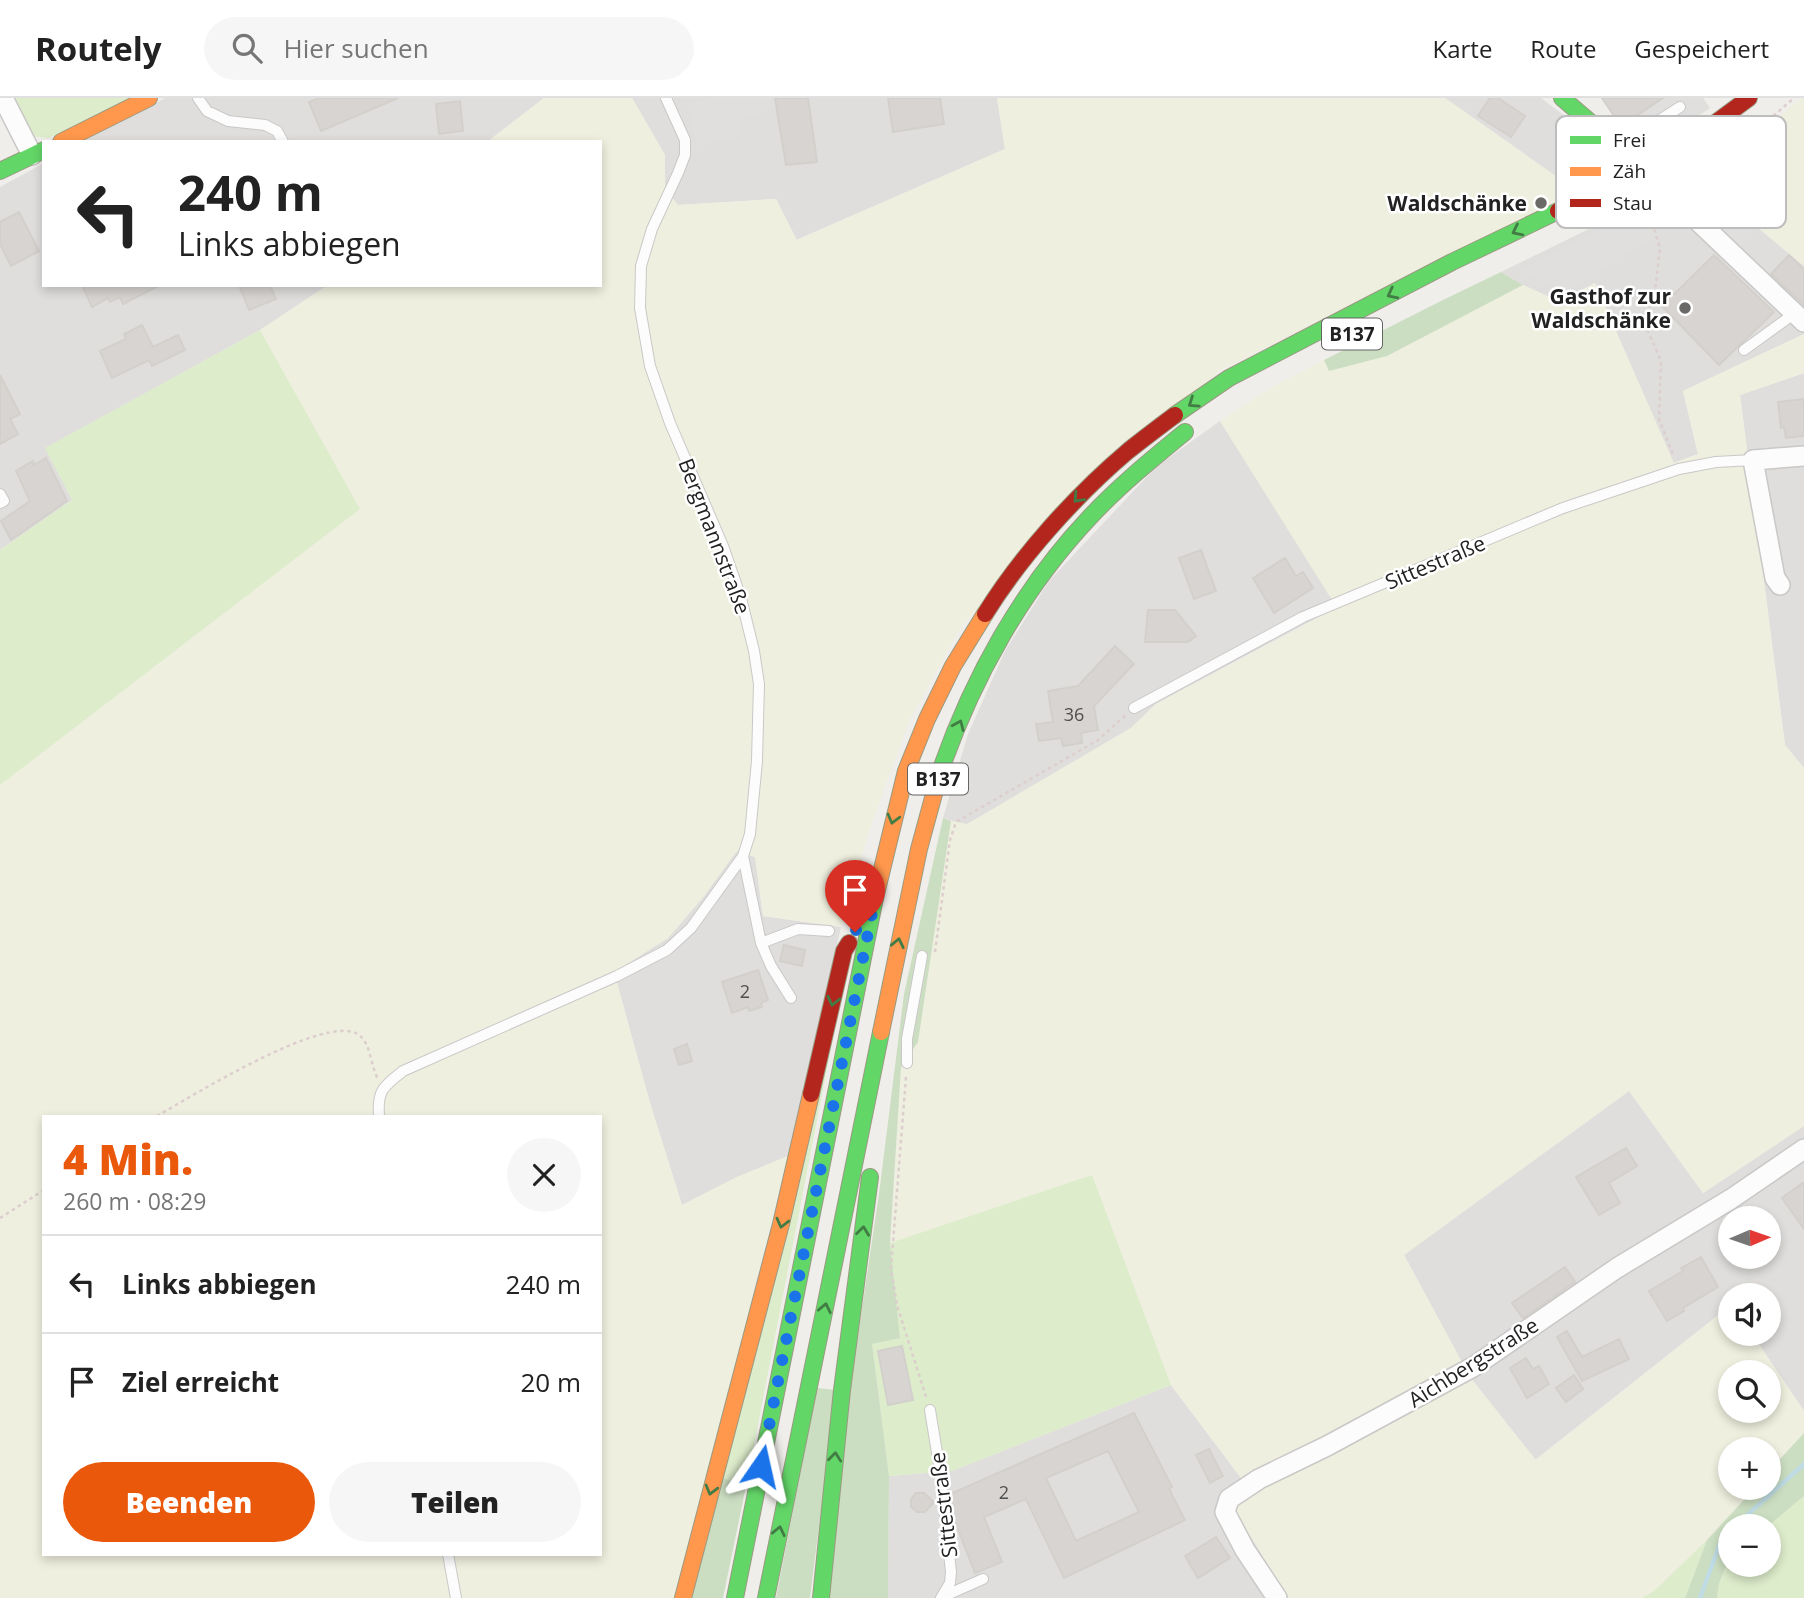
<!DOCTYPE html>
<html lang="de">
<head>
<meta charset="utf-8">
<style>
	:root { --surface:#fff; --page:#f6f6f6; --text:#222; --muted:#767676; --line:#e0e0e0; --accent:#ea580c }
	body { margin:0; font-family:"Open Sans",sans-serif; background:var(--page); color:var(--text); height:100vh; display:flex; flex-direction:column; font-size:26px; white-space:nowrap }
	* { box-sizing:border-box; margin:0 }
	p { font-size:23px; color:var(--muted) }
	.icon { flex:none; width:38px; height:38px; fill:none; stroke:currentColor; stroke-width:2; stroke-linecap:round; stroke-linejoin:round }
	.map { position:relative; flex:1; overflow:hidden }
	.panel { position:absolute; left:42px; top:1017px; width:560px; height:441px; display:flex; flex-direction:column; background:var(--surface); border-radius:0px; box-shadow:0 4px 10px #0003 }
	.panel>* { flex:none }
	.guide { position:absolute; left:42px; top:42px; width:560px; height:147px; border-radius:0px; box-shadow:0 4px 10px #0003; background:#fff; color:var(--text); overflow:hidden }
	.needle { width:46px; rotate:88deg }
	.tools { position:absolute; left:1718px; top:1108px; display:grid; gap:14px }
	.tools a { display:grid; place-items:center; width:63px; height:63px; border-radius:50%; background:var(--surface); box-shadow:0 4px 10px #0003; font-size:35px }
	.pin { position:absolute; display:grid; place-items:center; width:60px; height:60px; color:#fff; margin:-72px -30px; border-radius:50% 50% 50% 0; rotate:-45deg; box-shadow:0 0 7px #0007 }
	.pin .icon { rotate:45deg }
	.me { position:absolute; width:77px; margin:-38px; rotate:11deg; stroke-linejoin:round; filter:drop-shadow(0 0 5px #0008) }
	.turn { display:flex; align-items:center; gap:24px; height:147px; padding:0 21px; font-size:32px }
	.turn .icon { width:91px; height:91px; stroke-width:2.5 }
	.turn b { display:block; font-size:49px; line-height:60px }
	.round { display:grid; place-items:center; flex:none; width:74px; height:74px; border-radius:37px; background:var(--page) }
	.head { display:flex; align-items:center; justify-content:space-between; height:119px; padding:0 21px }
	h1 { font-size:42px; font-weight:800; line-height:52px; color:var(--accent) }
	.cta { display:flex; gap:14px; margin-top:auto; padding:14px 21px }
	.cta a { flex:1; height:80px; border-radius:42px; background:var(--accent); color:#fff; font-size:28px; font-weight:800; line-height:80px; text-align:center }
	.cta a+a { background:var(--page); color:var(--text) }
	ul { padding:0; list-style:none }
	li { display:flex; align-items:center; gap:21px; height:98px; padding:0 21px; border-top:2px solid var(--line) }
	li div { flex:1 }
	li b { display:block; font-size:26px }
	li em { font-style:normal }
	header { display:flex; align-items:center; gap:42px; box-sizing:border-box; height:98px; padding:0 35px; background:var(--surface); border-bottom:2px solid var(--line) }
	header strong { font-size:33px }
	nav { display:flex; gap:38px; margin-inline-start:auto; font-size:24px }
	.search { width:490px; height:63px; background:var(--page); display:flex; align-items:center; gap:18px; box-sizing:border-box; padding:0 24px; border-radius:38px; color:var(--muted); font-size:26px }
	.map>svg:first-child { display:block }
</style>
</head>
<body>
<header>
<strong>Routely</strong>
<div class="search"><svg class="icon" aria-label="search" viewBox="0 0 24 24"><circle cx="10" cy="10" r="6"/><path d="M15 15l6 6"/></svg>Hier suchen</div>
<nav><a>Karte</a><a>Route</a><a>Gespeichert</a></nav>
</header>
<div class="map">
<svg width="1804" height="1500" viewBox="0 0 1804 1500">
	<rect width="100%" height="100%" fill="#f0eeeb"/>
	<path fill="#dfdedc" fill-rule="evenodd" d="M165,0h379l-57,44h-405z
		M632,0h365l8,51 -209,91 -20,-41 -98,6 -13,-16v-34z
		M1445,0h96l68,51 5,16 -5,11 -32,15z
		M44,65v122h284l-68,45 -214,118 26,52 -72,50v-363z
		M1699,81l105,87v68l-121,57 15,63 -25,9 -78,-180 -35,19 -37,-17 -22,-13 139,-68z
		M1804,275v395l-19,-23 -45,-350z
		M1220,323l117,186 -181,97 -25,24 -165,97 -23,-7 25,-84 37,-83 44,-70 108,-115z
		M736,753l19,6 8,59 78,11 -53,229 -51,21 -55,28 -32,-102 -36,-131 54,-34 36,-42z
		M1629,993l74,102 101,-67v285l-52,-77h17v-39h-38v10l-196,155 -65,-83 -66,-122zM1731,1120h38v38h-38z
		M1171,1287l79,105 -17,18 56,90h-401l1,-122 63,-5z"/>
	<path fill="#efefdf" fill-rule="evenodd" d="M544,0h88l33,57v34l13,16 98,-6 21,41 208,-91 -8,-51h448l132,93 -358,180 -256,253 -53,95 -40,109 -29,99 -78,-11 -8,-59 -18,-6 -33,45 -36,42 -54,34 36,131 32,102 55,-28 51,-21 -113,442h-675v-813l360,-276 -100,-179 68,-45h272v-143h-113zM44,1018h556v438h-556z
		M1801,0h3v168l-105,-87 44,-30z
		M1595,185l79,180 24,-9 -15,-63 121,-57v39l-64,22 45,350 19,23v358l-101,67 -74,-102 -225,164 66,122 66,83 195,-155v29h21l52,77v22l-35,38v-22h-38v39h24l-48,53 -53,50 -12,7h-353l-56,-90 17,-18 -79,-105 -79,-210 -201,68 10,-176 17,-26 33,-220 16,3 164,-96 25,-24 181,-96 -117,-187 52,-34 52,-27 5,11 58,-15 136,-71 37,17zM1731,1274h38v38h-38z"/>
	<path fill="#ddeccb" d="M15,0h115l-81,40 -22,-2 -18,-35z
		M260,232l100,179 -360,276v-235l72,-50 -27,-52z
		M832,945l-86,443 -23,-8z
		M1092,1077l79,210 -219,86 -63,5 -17,-132 28,-7 -10,-94z
		M1804,1398v102h-87l2,-14 12,-32v12h38v-37l4,-5z
		M1707,1442l-22,58h-43l12,-7z"/>
	<path fill="#cbdec1" d="M1501,174l22,13 -136,71 -58,15 -5,-11 121,-61z
		M943,720l8,3 -33,221 -17,25 -11,176 10,95 -28,6 17,132 -1,122h-69l60,-404 25,-200z
		M817,1290l19,2 -26,208h-34z
		M1804,1335v63l-31,26 -4,5v-1h-38v26l-12,32 -2,14h-32l22,-58 48,-52h14v-17z
		M723,1380l23,8 -23,112h-32z"/>
	<path fill="#e0dfde" d="M709,0h66l2,11 -36,9 2,18 -46,10 -9,-43z
		M1663,0h40l7,10 -62,42 -28,-24z
		M1702,90l53,44 -17,16 -51,-51z
		M1659,102l22,20 -117,73 -44,-22z"/>
	<g fill="none" stroke-linecap="round" stroke-linejoin="round">
		<path stroke="#bfdbe3" stroke-width="4.5" d="M1735,1428l69,-62
			M1700,1500l22,-60 9,-9"/>
	</g>
	<path fill="#d7d4d2" stroke="#d3d0cc" stroke-width="2" fill-rule="evenodd" d="M319,0h79l-77,33 -12,-29z
		M775,0h33l9,64 -31,3z
		M888,0h52l4,26 -51,8z
		M1490,0h8l27,18 -14,21 -33,-21z
		M1602,0h61l-42,28z
		M460,3l3,30 -24,3 -3,-30z
		M19,114l20,39 -28,15 -11,-22v-22z
		M1714,157l60,57 -55,53 -57,-59z
		M1789,157l15,14v36l-33,-31z
		M82,187h78l-37,19 -3,-7 -10,5 -2,-4 -16,9z
		M239,187h31l6,14 -27,11z
		M142,227l11,22 25,-12 7,15 -33,16 -3,-6 -37,18 -12,-27 26,-12 -2,-5z
		M0,277l20,39 -10,5 8,15 -18,10z
		M1804,301v37l-18,2 -2,-11 -3,1 -3,-26z
		M46,360l21,43 -56,39 -10,-19 29,-20 -14,-30 17,-10 1,4z
		M1201,452l15,41 -22,8 -15,-41z
		M1285,460l11,18 7,-4 10,16 -39,25 -21,-35z
		M1148,512h27l21,26 -8,6h-43z
		M1115,548l19,18 -40,42 4,24 -17,3 1,10 -19,3 -2,-8 -22,3 -3,-17 17,-2 -5,-31 30,-5z
		M784,847l21,5 -3,16 -22,-5z
		M758,872l10,30 -7,3 1,4 -13,4 -1,-4 -16,6 -10,-31z
		M687,946l5,17 -13,4 -5,-16z
		M1626,1050l11,18 -28,17 11,20 -21,12 -23,-38z
		M1804,1084v47l-22,-31z
		M1701,1159l17,30 -35,21 1,3 -17,10 -18,-30 34,-20 -2,-3z
		M1565,1169l10,15 -52,36 -11,-15z
		M1567,1233l15,26 37,-18 10,20 -47,22 -25,-44z
		M902,1248l11,54 -25,5 -10,-54z
		M1526,1260l7,11 6,-3 10,18 -22,14 -17,-30z
		M1574,1277l9,14 -17,13 -10,-14z
		M1134,1315l38,74 -3,2 16,31 -121,58 -38,-79 -42,18 18,45 -27,11 -23,-59 -2,-20zM1108,1353l31,61 -63,29 -30,-63z
		M1209,1351l14,27 -13,7 -14,-28z
		M916,1395h8l10,9 -9,10h-8l-6,-5v-8z
		M1216,1439l14,21 -32,20 -13,-22z"/>
	<g fill="none" stroke-linecap="round" stroke-linejoin="round">
		<defs>
			<path id="lane" d="M198,0l9,13 21,10 37,4 12,6 6,11
				M1622,46l58,-37
				M1744,252l51,-37
				M0,396l4,7 -4,2
				M1134,610l169,-91 260,-109 116,-39 37,-7 37,-2
				M743,758l18,87 10,23 20,32
				M761,845l37,-14 31,2
				M907,965v-24l15,-83
				M379,1018c-2,-26 5,-30 24,-45l214,-95 50,-26 24,-22 52,-72 7,-22 7,-73 2,-77 -5,-33 -13,-53 -18,-52 -53,-123 -20,-57 -10,-58 1,-42 11,-37 26,-56 7,-18v-15l-19,-42
				M930,1312l11,67 10,95 -1,11 -9,15
				M448,1456l8,44
				M942,1499l41,-18"/>
			<path id="street" d="M3,0l29,57
				M1658,85l146,139
				M1780,487l-5,-7 -22,-118 51,-4
				M1277,1500l-32,-48 -20,-38 4,-13 30,-20 68,-33 146,-79 144,-99 114,-69 73,-50"/>
			<path id="fast" d="M1562,0l62,53 34,32
				M0,73l44,-21
				M1175,317l54,-37 223,-116 106,-51
				M940,674c32,-93 82,-183 150,-255 29,-31 62,-58 95,-85
				M735,1500l140,-700
				M766,1500l115,-566
				M821,1500l21,-208 28,-213"/>
			<path id="slow" d="M61,44l88,-44
				M875,800l31,-127 21,-52 26,-53 32,-52
				M881,934l38,-183 21,-77
				M683,1500l98,-374 30,-130"/>
			<path id="jam" d="M1558,113l87,-42 54,-34 50,-37
				M985,516c36,-58 90,-118 143,-163 15,-12 31,-24 47,-36
				M811,996l33,-143 5,-8"/>
		</defs>
		<use href="#lane" stroke="#c9c8c7" stroke-width="12"/>
		<use href="#street" stroke="#c9c8c7" stroke-width="22"/>
		<use href="#fast" stroke="#999a82" stroke-width="18"/>
		<use href="#slow" stroke="#999a82" stroke-width="18"/>
		<use href="#jam" stroke="#999a82" stroke-width="18"/>
		<path stroke="#dccecd" stroke-width="2.5" stroke-dasharray="3.5 3.5" stroke-linecap="butt" d="M1683,84l60,-40 51,-44
			M1650,118l10,32 -5,44 -12,28 18,41 -2,58 15,38
			M935,854l15,-112 6,-18 142,-82 28,-25
			M906,979l-15,191 6,37 29,92
			M157,1018c32,-18 171,-105 202,-81 12,9 11,29 19,44
			M0,1120l44,-28"/>
		<use href="#lane" stroke="#fdfcfc" stroke-width="10"/>
		<use href="#street" stroke="#fdfcfc" stroke-width="19"/>
		<use href="#fast" stroke="#63d668" stroke-width="16"/>
		<use href="#slow" stroke="#ff974d" stroke-width="16"/>
		<use href="#jam" stroke="#b3261e" stroke-width="16"/>
	</g>
	<defs><path id="oneway-chevron" d="M-2-3.5L2.5 0L-2 3.5" fill="none" stroke-width="1.6" stroke-linecap="round" stroke-linejoin="round" transform="scale(1.75)"/></defs>
	<g stroke="#427c45">
		<use href="#oneway-chevron" transform="translate(1517 133) rotate(154)"/>
		<use href="#oneway-chevron" transform="translate(1392 196) rotate(153)"/>
		<use href="#oneway-chevron" transform="translate(1193 305) rotate(146)"/>
		<use href="#oneway-chevron" transform="translate(1078 400) rotate(133)"/>
		<use href="#oneway-chevron" transform="translate(959 627) rotate(-66)"/>
		<use href="#oneway-chevron" transform="translate(893 721) rotate(105)"/>
		<use href="#oneway-chevron" transform="translate(898 845) rotate(-78)"/>
		<use href="#oneway-chevron" transform="translate(833 903) rotate(103)"/>
		<use href="#oneway-chevron" transform="translate(782 1125) rotate(104)"/>
		<use href="#oneway-chevron" transform="translate(863 1133) rotate(-83)"/>
		<use href="#oneway-chevron" transform="translate(825 1210) rotate(-78)"/>
		<use href="#oneway-chevron" transform="translate(835 1359) rotate(-84)"/>
		<use href="#oneway-chevron" transform="translate(711 1392) rotate(105)"/>
		<use href="#oneway-chevron" transform="translate(779 1433) rotate(-78)"/>
	</g>
	<g fill="none" stroke-linecap="round" stroke-linejoin="round">
		<path stroke="#1a73e8" stroke-width="12" stroke-dasharray="0 21.6" d="M761,1368l115,-573 -21,39"/>
	</g>
	<g fill="#6a6968" stroke="#fff" stroke-width="2.5">
		<circle cx="1541" cy="105" r="7"/>
		<circle cx="1685" cy="210" r="7"/>
	</g>
	<g text-anchor="middle" dominant-baseline="central" stroke-width="5" stroke-linejoin="round" paint-order="stroke">
		<g font-size="18" fill="#4f4e4e">
			<text x="1074" y="616">36</text>
			<text x="745" y="893">2</text>
			<text x="1004" y="1394">2</text>
		</g>
		<g fill="#fff" stroke="#646464" stroke-width="2">
			<rect x="1322" y="220.5" width="60" height="31" rx="5"/>
			<rect x="908" y="665.5" width="60" height="31" rx="5"/>
		</g>
		<g font-size="19" font-weight="bold" fill="#222">
			<text x="1352" y="236">B137</text>
			<text x="938" y="681">B137</text>
		</g>
		<g font-size="21" font-weight="bold" fill="#222" stroke="#fff" text-anchor="end">
			<text x="1527" y="105">Waldschänke</text>
			<text x="1671" y="198">Gasthof zur<tspan x="1671" dy="24">Waldschänke</tspan></text>
		</g>
		<g font-size="21" fill="#222" stroke="#fff">
			<text transform="translate(715 438) rotate(69)">Bergmannstraße</text>
			<text transform="translate(1435 464) rotate(-23)">Sittestraße</text>
			<text transform="translate(1473 1264) rotate(-32)">Aichbergstraße</text>
			<text transform="translate(943 1407) rotate(-97)">Sittestraße</text>
		</g>
	</g>
	<rect x="1556" y="18" width="230" height="112" rx="10" fill="#fff" stroke="#bdbdbd" stroke-width="2"/>
	<rect x="1570" y="38" width="31" height="8" fill="#63d668"/>
	<rect x="1570" y="69" width="31" height="9" fill="#ff974d"/>
	<rect x="1570" y="101" width="31" height="8" fill="#b3261e"/>
	<g font-size="19" fill="#222">
		<text x="1613" y="49">Frei</text>
		<text x="1613" y="80">Zäh</text>
		<text x="1613" y="112">Stau</text>
	</g>
</svg>
<div class="tools">
<a><svg class="needle" viewBox="-14 -14 28 28"><path d="M0-13l5 13h-10z" fill="#e53935"/><path d="M0 13l5-13h-10z" fill="#767676"/></svg></a>
<a><svg class="icon" aria-label="sound" viewBox="0 0 24 24"><path d="M4 9h4l5-4v14l-5-4H4zM17 9q2 3 0 6"/></svg></a>
<a><svg class="icon" aria-label="search" viewBox="0 0 24 24"><circle cx="10" cy="10" r="6"/><path d="M15 15l6 6"/></svg></a>
<a>+</a>
<a>−</a>
</div>
<div class="pin" style="left:855px;top:834px;background:#d93025"><svg class="icon" aria-label="arrive" viewBox="0 0 24 24"><path d="M6 21V4h12l-3 4 3 4H6"/></svg></div>
<svg class="me" style="left:761px;top:1368px" viewBox="-20 -20 40 40"><path d="M0-17L14 15 0 8-14 15z" fill="#1a73e8" stroke="#fff" stroke-width="4"/></svg>
<div class="guide">
<div class="turn"><svg class="icon" aria-label="left" viewBox="0 0 24 24"><path d="M17 20v-9H6M10 6l-5 5 5 5"/></svg><div><b>240 m</b>Links abbiegen</div></div>
</div>
<section class="panel">
<div class="head"><div><h1>4 Min.</h1><p>260 m · 08:29</p></div><a class="round"><svg class="icon" aria-label="close" viewBox="0 0 24 24"><path d="M6 6l12 12M18 6L6 18"/></svg></a></div>
<ul>
<li><svg class="icon" aria-label="left" viewBox="0 0 24 24"><path d="M17 20v-9H6M10 6l-5 5 5 5"/></svg><div><b>Links abbiegen</b></div><em>240 m</em></li>
<li><svg class="icon" aria-label="arrive" viewBox="0 0 24 24"><path d="M6 21V4h12l-3 4 3 4H6"/></svg><div><b>Ziel erreicht</b></div><em>20 m</em></li>
</ul>
<div class="cta"><a>Beenden</a><a>Teilen</a></div>
</section>
</div>
</body>
</html>
